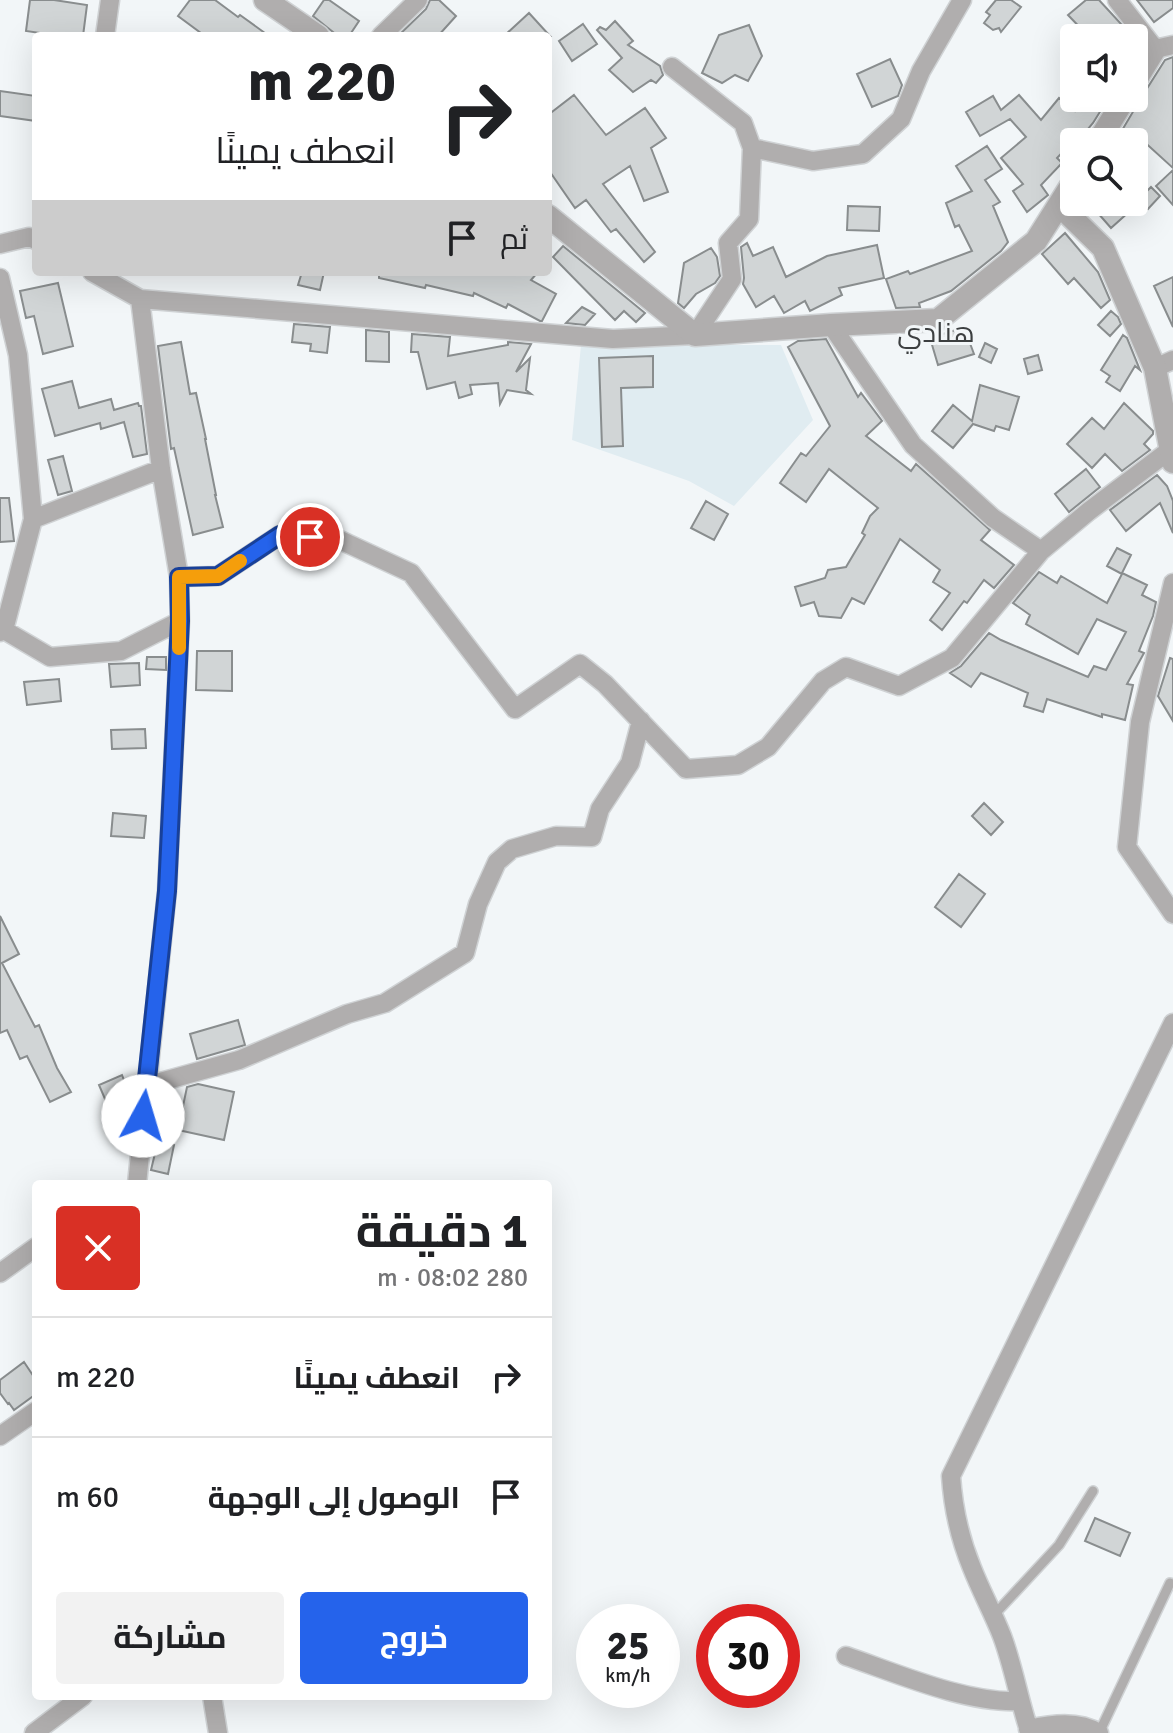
<!DOCTYPE html>
<html lang="ar">
<head>
<meta charset="utf-8">
<style>
	:root { --surface:#fff; --page:#f2f2f2; --text:#202124; --muted:#757577; --line:#e0e0e0; --accent:#2563eb }
	body { margin:0; font-family:Signika,Cairo,sans-serif; background:var(--page); color:var(--text); direction:rtl; height:100vh; display:flex; flex-direction:column; font-size:30px; white-space:nowrap }
	* { box-sizing:border-box; margin:0 }
	p { font-size:26px; color:var(--muted) }
	.icon { flex:none; width:44px; height:44px; fill:none; stroke:currentColor; stroke-width:2; stroke-linecap:round; stroke-linejoin:round }
	.map { position:relative; flex:1; overflow:hidden; direction:ltr }
	.sheet { position:absolute; left:32px; top:1180px; width:520px; height:520px; display:flex; flex-direction:column; background:var(--surface); border-radius:8px; box-shadow:0 8px 32px #0002; direction:rtl }
	.sheet>* { flex:none }
	.guide { position:absolute; left:32px; top:32px; width:520px; height:244px; border-radius:8px; box-shadow:0 8px 32px #0002; direction:rtl; background:#fff; color:var(--text); overflow:hidden }
	.tools { position:absolute; left:1060px; top:24px; display:grid; gap:16px }
	.tools a { display:grid; place-items:center; width:88px; height:88px; border-radius:8px; background:var(--surface); box-shadow:0 8px 32px #0002; font-size:40px }
	.speed { position:absolute; left:576px; top:1604px; display:flex; gap:16px; font-size:40px; font-weight:700; text-align:center }
	.speed>* { display:grid; place-content:center; width:104px; height:104px; border-radius:50%; background:var(--surface); box-shadow:0 8px 32px #0002; line-height:1 }
	.speed small { font-size:20px; font-weight:400 }
	.speed .limit { border:12px solid #d22; background:#fff; color:#111 }
	.pin { position:absolute; display:grid; place-items:center; width:68px; height:68px; color:#fff; margin:-34px; border:4px solid #fff; border-radius:50%; box-shadow:0 2px 8px #0007 }
	.me { position:absolute; width:88px; margin:-44px; rotate:6deg; stroke-linejoin:round; filter:drop-shadow(0 0 6px #0008) }
	.turn { display:flex; align-items:center; gap:28px; height:168px; padding:0 24px; font-size:36px }
	.turn .icon { width:104px; height:104px; stroke-width:2.5 }
	.turn b { display:block; font-size:56px; line-height:68px }
	.then { display:flex; align-items:center; height:76px; padding:0 24px; background:#0003; gap:16px; font-size:30px }
	.round { display:grid; place-items:center; flex:none; width:84px; height:84px; border-radius:8px; background:var(--page) }
	.overview { display:flex; align-items:center; justify-content:space-between; height:136px; padding:0 24px }
	h1 { font-size:48px; font-weight:700; line-height:60px }
	.cta { display:flex; gap:16px; margin-top:auto; padding:16px 24px }
	.cta a { flex:1; height:92px; border-radius:8px; background:var(--accent); color:#fff; font-size:32px; font-weight:700; line-height:92px; text-align:center }
	.cta a+a { background:var(--page); color:var(--text) }
	ul { padding:0; list-style:none }
	li { display:flex; align-items:center; gap:24px; height:120px; padding:0 24px; border-top:2px solid var(--line) }
	li div { flex:1 }
	li b { display:block; font-size:30px }
	li em { font-style:normal }
	.map>svg:first-child { display:block }
</style>
</head>
<body>
<div class="map">
<svg width="1173" height="1733" viewBox="0 0 1173 1733">
	<rect width="100%" height="100%" fill="#f2f6f8"/>
	<path fill="#e0ecf1" d="M581,345h200l32,75 -79,86 -45,-25 -117,-41z"/>
	<path fill="#d1d5d6" stroke="#898d8e" stroke-width="2" d="M30,0h24l33,5 -4,31h-22l-35,-5z
		M190,0h25l23,17 2,-2 29,21h-64l-27,-20z
		M324,0h5l30,21 -10,15h-11l-25,-20z
		M430,0h9l17,16 -18,20h-40l28,-27z
		M996,0h15l10,7 -20,25 -2,-4 -6,2 -9,-7 6,-8 -4,-3z
		M1086,0h13l23,25 -15,13h-17l-22,-23z
		M1137,0h36v8l-19,14z
		M529,13l21,23h-46z
		M615,21l18,20 -5,4 32,21 3,9 -7,8 -5,-3 -18,12 -24,-22 13,-12 -25,-28 3,-3 6,3z
		M583,24l14,20 -25,17 -13,-20z
		M749,25l13,31 -14,25 -13,-6 -13,8 -20,-10 17,-38z
		M1173,57v111l-33,-30 -4,5 -15,-11 16,-27 2,-9 7,-6 19,-30z
		M890,59l12,26 -4,11 -26,11 -15,-33z
		M0,91l36,5v25l-36,-5z
		M574,95l32,40 39,-27 21,30 -15,10 17,44 -24,9 -14,-35 -27,18 52,68 -11,10 -28,-33 -5,3 -25,-32 -11,8 -27,-39v-54z
		M1019,95l22,25 18,-22 16,13 10,-13h7l11,9 -10,16 -14,17 -3,-2 -19,20 5,5 -21,22 7,10 -21,17 -14,-21 10,-7 -22,-26 25,-21 -16,-18 -30,17 -14,-24 27,-16 8,14z
		M987,146l15,23 -17,11 15,22 -7,4 15,36 -7,9 -50,40 -32,12 1,4 -24,1 -10,-29 22,-8 2,3 62,-23 -13,-26 -4,2 -9,-24 26,-12 -16,-25z
		M1173,170v35l-17,-19z
		M1151,187l9,9 -12,13 -9,-10z
		M1108,202h32l-29,26 -14,-16z
		M848,206l32,1 -1,24 -32,-1z
		M1065,233l33,39 12,28 -9,8 -27,-30 -6,6 -26,-30z
		M747,243l6,13 20,-9 13,30 41,-21 50,-11 7,33 -45,10 3,7 -32,16 -5,-10 -21,12 -10,-17 -18,11 -13,-23 1,-6 -3,-31z
		M563,246l82,67 -9,9 -12,-11 -9,9 -62,-63z
		M711,248l6,9 3,19 -5,7 -19,11 -12,14 -6,-5 6,-40z
		M302,272h22l-4,18 -22,-5z
		M379,272h159l-7,8 25,14 -14,27h-2l-32,-17 -2,4 -32,-15 -1,3 -47,-11 -1,3 -46,-10z
		M1173,277v50l-19,-41z
		M58,283l15,63 -30,8 -9,-38 -8,2 -6,-27z
		M582,307l13,7 -10,11 -19,-2z
		M1111,311l7,6 3,7 -11,12 -12,-11z
		M294,324l36,3 -3,26 -17,-2 1,-7 -19,-2z
		M962,328l3,11 3,-1 6,16 -36,11 -8,-27z
		M366,330l23,2v30l-23,-1z
		M412,334l38,3 -2,19 60,-11v-3l23,2 -15,28 14,-14 -4,32 5,4 -24,-4 -7,14 -2,-21 -28,2 2,9 -13,4 -4,-16 -28,7 -9,-37h-7z
		M1123,335l4,3 13,32 -5,-4 -15,25 -14,-9 4,-6 -9,-6z
		M826,339l32,58 3,-4 21,28 -16,15 45,35 5,-7 74,66 -9,10 33,25 -20,23 -10,-8 -17,23 -3,-2 -22,29 -12,-10 20,-27 -17,-11 7,-12 -40,-31 -36,65 -12,-6 -11,20 -22,-2 -5,-14 -13,4 -6,-19 30,-9 3,-8 18,-3 19,-32 -3,-2 8,-17 8,-8 -49,-39 -23,33 -26,-19 21,-30 5,3 24,-30 -42,-79 10,-6z
		M181,342l9,52 6,-1 10,46h-1l11,56h-1l8,32 -30,8 -19,-87 -3,1 -13,-103z
		M985,343l12,6 -6,14 -12,-6z
		M1038,355l4,15 -14,4 -4,-15z
		M653,356v31l-32,1 2,58 -21,1 -3,-89z
		M72,381l7,27 32,-9 3,11 24,-7 1,3h2l6,48 -14,3 -9,-35 -23,7 -1,-6 -45,13 -13,-47z
		M980,385l39,12 -10,33 -13,-4 -2,5 -21,-7 -20,24 -21,-17 21,-26 19,16z
		M1124,403l29,28v3l-9,10 6,6 -28,21 -17,-17 -13,14 -25,-24 25,-26 12,11z
		M63,456l9,35 -14,4 -10,-35z
		M1086,469l14,18 -31,25 -14,-18z
		M1157,475l10,11 6,15v32l-13,-30 -34,28 -16,-21z
		M0,498h9l5,43 -14,1z
		M706,501l22,13 -14,26 -23,-12z
		M1117,548l14,7 -9,18 25,12 -5,10 14,7 -3,14 -14,35 5,2 -17,31 6,1 -8,35 -23,-6v3l-55,-18 -4,13 -19,-6 4,-13 -47,-20 -10,14 -21,-14 11,-7 28,-33 12,7 87,37 6,-11 12,4 20,-38 -29,-13 -19,35 -52,-30 4,-9 -17,-12 26,-31 18,11 4,-7 46,27 15,-29 -15,-8z
		M197,651h35v40l-36,-1z
		M147,657h19v13l-20,-1z
		M1170,658l3,1v62l-15,-25z
		M139,663l1,22 -29,2 -2,-23z
		M59,679l2,22 -34,4 -3,-23z
		M145,729l1,19 -34,1 -1,-19z
		M984,803l19,19 -12,13 -19,-19z
		M113,813l33,3 -2,22 -33,-2z
		M959,874l26,20 -24,33 -26,-20z
		M0,916l19,38 -17,9 33,64 4,-2 18,43 14,24 -21,10 -23,-46 -7,3 -13,-29 -7,3z
		M238,1020l7,25 -48,14 -7,-25z
		M122,1075l11,29 -22,9 -12,-28z
		M198,1084l36,8 -10,48 -46,-10 9,-43z
		M158,1141l16,4 -6,29 -17,-4z
		M24,1362l12,18v14l-22,16 -5,-7 -1,1 -8,-11v-13z
		M1095,1518l35,15 -10,23 -35,-15z"/>
	<g fill="none" stroke-linecap="round" stroke-linejoin="round">
		<defs>
			<path id="service" d="M994,1615l65,-70 34,-54
				M1099,1733l71,-150"/>
			<path id="minor" d="M1117,0l38,49 18,-4
				M105,36l5,-36
				M381,36l37,-36
				M752,148l61,13 50,-7 38,-35 20,-48 41,-71
				M0,244l29,-7 7,3
				M92,272l48,27 473,40 82,-4 37,-56 -4,-36 21,-24 3,-71 -9,-25 -71,-56
				M0,278l18,77 15,164 -29,111
				M831,325l82,120 80,73 48,33
				M1155,368l18,-8
				M33,519l128,-50
				M179,577l39,-1 62,-41 60,5 71,33 104,136 65,-45 25,20 81,85 52,-4 30,-18 55,-66 23,-14 53,19 53,-28 89,-107 48,-40 81,-61
				M1173,583l-33,139 -13,125 46,67
				M0,632l4,-2 46,27 71,-6 59,-30
				M146,1086l93,-26 108,-46 38,-11 80,-50 13,-49 19,-42 15,-13 44,-13 36,1 8,-28 30,-46 11,-42
				M137,1184l30,-293 13,-270 -1,-44 -18,-108 -21,-170
				M0,1273l36,-26
				M0,1436l36,-25
				M846,1656c50,17 121,48 174,45
				M212,1696l6,37
				M1028,1729c24,-5 50,-9 71,4
				M34,1733l49,-37
				M1030,1733c-11,-32 -16,-65 -28,-97 -9,-23 -21,-45 -30,-68 -12,-29 -19,-61 -21,-92l222,-453"/>
			<path id="tertiary" d="M265,0l53,36
				M1134,83l21,-34
				M1098,142l27,-44
				M1059,205l44,43 52,120 18,94
				M548,216l147,119 136,-10 107,-5 98,-79 38,-60"/>
		</defs>
		<use href="#service" stroke="#cfd2d4" stroke-width="12"/>
		<use href="#minor" stroke="#cfd2d4" stroke-width="21"/>
		<use href="#tertiary" stroke="#cfd2d4" stroke-width="25"/>
		<use href="#service" stroke="#b0aeae" stroke-width="9"/>
		<use href="#minor" stroke="#b0aeae" stroke-width="18"/>
		<use href="#tertiary" stroke="#b0aeae" stroke-width="22"/>
	</g>
	<g fill="none" stroke-linecap="round" stroke-linejoin="round">
		<defs>
			<path id="route" d="M143,1116l24,-225 13,-270 -1,-44 39,-1 62,-41 30,2"/>
		</defs>
		<use href="#route" stroke="#184099" stroke-width="20"/>
		<use href="#route" stroke="#2563eb" stroke-width="14"/>
		<path stroke="#f59e0b" stroke-width="14" d="M179,648v-71l39,-1 22,-15"/>
	</g>
	<g text-anchor="middle" dominant-baseline="central" stroke-width="6" stroke-linejoin="round" paint-order="stroke">
		<g font-size="28" fill="#3c3f40" stroke="#f2f6f8">
			<text x="936" y="333">هنادي</text>
		</g>
	</g>
</svg>
<div class="tools">
<a><svg class="icon" aria-label="sound" viewBox="0 0 24 24"><path d="M4 9h4l5-4v14l-5-4H4zM17 9q2 3 0 6"/></svg></a>
<a><svg class="icon" aria-label="search" viewBox="0 0 24 24"><circle cx="10" cy="10" r="6"/><path d="M15 15l6 6"/></svg></a>
</div>
<div class="speed"><div>25<small>km/h</small></div><div class="limit">30</div></div>
<div class="pin" style="left:310px;top:537px;background:#d93025"><svg class="icon" aria-label="arrive" viewBox="0 0 24 24"><path d="M6 21V4h12l-3 4 3 4H6"/></svg></div>
<svg class="me" style="left:143px;top:1116px" viewBox="-20 -20 40 40"><circle r="19" fill="#fff"/><path d="M0-13L10 11 0 6-10 11z" fill="#2563eb"/></svg>
<div class="guide">
<div class="turn"><svg class="icon" aria-label="right" viewBox="0 0 24 24"><path d="M7 20v-9h11M14 6l5 5-5 5"/></svg><div><b>220 m</b>انعطف يمينًا</div></div>
<div class="then">ثم<svg class="icon" aria-label="arrive" viewBox="0 0 24 24"><path d="M6 21V4h12l-3 4 3 4H6"/></svg></div>
</div>
<section class="sheet">
<div class="overview"><div><h1>1 دقيقة</h1><p>280 m · 08:02</p></div><a class="round" style="background:#d93025;color:#fff"><svg class="icon" aria-label="close" viewBox="0 0 24 24"><path d="M6 6l12 12M18 6L6 18"/></svg></a></div>
<ul>
<li><svg class="icon" aria-label="right" viewBox="0 0 24 24"><path d="M7 20v-9h11M14 6l5 5-5 5"/></svg><div><b>انعطف يمينًا</b></div><em>220 m</em></li>
<li><svg class="icon" aria-label="arrive" viewBox="0 0 24 24"><path d="M6 21V4h12l-3 4 3 4H6"/></svg><div><b>الوصول إلى الوجهة</b></div><em>60 m</em></li>
</ul>
<div class="cta"><a>خروج</a><a>مشاركة</a></div>
</section>
</div>
</body>
</html>
